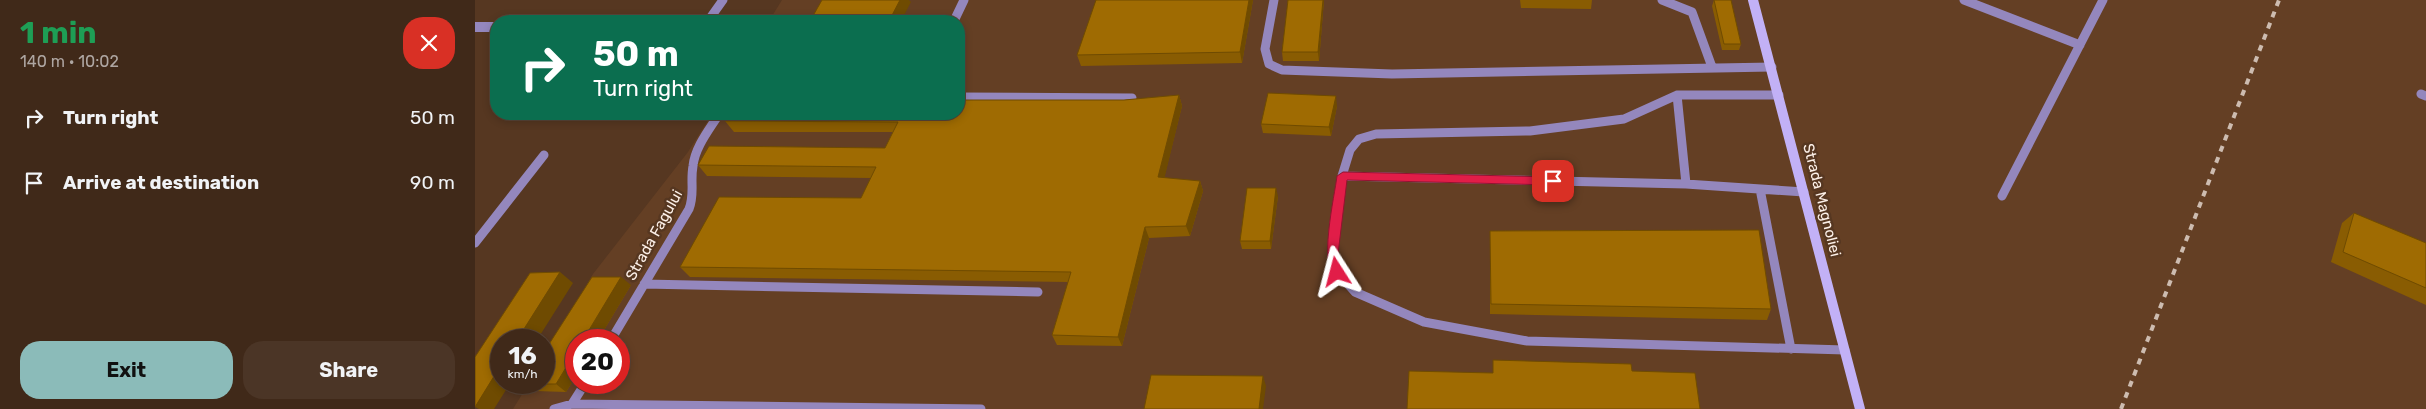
<!DOCTYPE html>
<html lang="en">
<head>
<meta charset="utf-8">
<style>
	:root { --surface:#402919; --page:#4b3526; --text:#f1f3f6; --muted:#aea6a2; --line:#594538; --accent:#8bbbb9 }
	body { margin:0; font-family:Rubik,sans-serif; background:var(--page); color:var(--text); height:100vh; display:flex; flex-direction:column; font-size:19px; white-space:nowrap }
	* { box-sizing:border-box; margin:0 }
	p { font-size:16px; color:var(--muted) }
	.icon { flex:none; width:28px; height:28px; fill:none; stroke:currentColor; stroke-width:2; stroke-linecap:round; stroke-linejoin:round }
	.map { position:relative; flex:1; overflow:hidden }
	.drawer { display:flex; flex-direction:column; background:var(--surface); width:475px }
	.drawer>* { flex:none }
	.guide { position:absolute; left:15px; top:15px; width:475px; height:105px; border-radius:20px; box-shadow:0 2px 8px #0003,0 0 0 1px var(--line); background:#0b6e4f; color:#fff; overflow:hidden }
	.speed { position:absolute; left:15px; top:329px; display:flex; gap:10px; font-size:25px; font-weight:700; text-align:center }
	.speed>* { display:grid; place-content:center; width:65px; height:65px; border-radius:50%; background:var(--surface); box-shadow:0 2px 8px #0003,0 0 0 1px var(--line); line-height:1 }
	.speed small { font-size:12px; font-weight:400 }
	.speed .limit { border:8px solid #d22; background:#fff; color:#111 }
	.pin { position:absolute; display:grid; place-items:center; width:42px; height:42px; color:#fff; margin:-21px; border-radius:10px; box-shadow:0 2px 8px #0006 }
	.me { position:absolute; width:55px; margin:-28px; rotate:351deg; stroke-linejoin:round; filter:drop-shadow(0 0 4px #0008) }
	.turn { display:flex; align-items:center; gap:18px; height:105px; padding:0 20px; font-size:22px }
	.turn .icon { width:65px; height:65px; stroke-width:2.5 }
	.turn b { display:block; font-size:35px; line-height:42px }
	.round { display:grid; place-items:center; flex:none; width:52px; height:52px; border-radius:20px; background:var(--page) }
	.headline { display:flex; align-items:center; justify-content:space-between; height:85px; padding:0 20px }
	h1 { font-size:30px; font-weight:700; line-height:38px; color:#1e9e55 }
	.cta { display:flex; gap:10px; margin-top:auto; padding:10px 20px }
	.cta a { flex:1; height:58px; border-radius:20px; background:var(--accent); color:#111; font-size:20px; font-weight:700; line-height:58px; text-align:center }
	.cta a+a { background:var(--page); color:var(--text) }
	ul { padding:0; list-style:none }
	li { display:flex; align-items:center; gap:15px; height:65px; padding:0 20px }
	li div { flex:1 }
	li b { display:block; font-size:19px }
	li em { font-style:normal }
	main { display:flex; flex:1; min-height:0 }
	.map>svg:first-child { display:block }
</style>
</head>
<body>
<main>
<section class="drawer">
<div class="headline"><div><h1>1 min</h1><p>140 m · 10:02</p></div><a class="round" style="background:#d93025;color:#fff"><svg class="icon" aria-label="close" viewBox="0 0 24 24"><path d="M6 6l12 12M18 6L6 18"/></svg></a></div>
<ul>
<li><svg class="icon" aria-label="right" viewBox="0 0 24 24"><path d="M7 20v-9h11M14 6l5 5-5 5"/></svg><div><b>Turn right</b></div><em>50 m</em></li>
<li><svg class="icon" aria-label="arrive" viewBox="0 0 24 24"><path d="M6 21V4h12l-3 4 3 4H6"/></svg><div><b>Arrive at destination</b></div><em>90 m</em></li>
</ul>
<div class="cta"><a>Exit</a><a>Share</a></div>
</section>
<div class="map">
<svg width="1951" height="409" viewBox="0 0 1951 409">
	<rect width="100%" height="100%" fill="#563721"/>
	<path fill="#643f24" fill-rule="evenodd" d="M307,0h1644v409h-1913l16,-26 15,-1v-25l49,-83 95,-122 24,-38h247v-93h-190zM101,340h43v42h-43z"/>
	<g fill="none" stroke-linecap="round" stroke-linejoin="round">
		<path stroke="#9487bd" stroke-width="9" d="M799,0l-9,49 4,15 13,6 110,4 380,-7
			M1187,0l30,12 20,55
			M1489,0l116,45
			M233,21l15,-21
			M479,21l10,-21
			M1946,94l5,2
			M1202,95l9,89
			M1304,95h-102l-53,24 -94,12 -154,3 -17,5 -9,11 -8,26 -10,78 5,18 18,20 69,30 103,19 318,9
			M484,97l173,1
			M867,176l344,8 118,8
			M1285,189l31,160
			M1527,196l101,-196
			M0,243l69,-88
			M169,284l394,8
			M136,340l78,-131c6,-15 1,-27 4,-43 2,-19 16,-36 26,-52
			M97,404l14,-22
			M79,409l18,-5 409,5"/>
		<path stroke="#9487bd" stroke-width="10" d="M0,27h21"/>
		<path stroke="#c2b1f6" stroke-width="10" d="M1278,0l107,409"/>
		<path stroke="#cdbcb0" stroke-width="4" stroke-dasharray="6 6" stroke-linecap="butt" d="M1646,409l158,-409"/>
	</g>
	<path fill="#895c02" d="M778,0l-11,63 -161,3 -4,-11z
		M813,0h36l-5,61h-36l-1,-9z
		M1045,0h72l-1,9 -70,-1z
		M1239,0l27,44 -2,6h-17l-10,-44z
		M704,95l3,11 -18,72 36,3 3,10 -13,45 -41,2 -27,108 -65,-1 -5,-10 16,-53 -378,-5 -10,-10 181,-69 10,-20 -164,-2 -9,-11 187,-17 8,-16h-159l-9,-11 399,-21z
		M862,106l-6,30 -68,-3 -2,-9z
		M803,196l-7,53h-29l-2,-8z
		M1879,213l72,30v62l-95,-43 11,-39z
		M1015,231l281,78 -4,11 -277,-6z
		M156,285l-33,55h-22v36l-10,16 -31,-1 -11,-7z"/>
	<path fill="#6f4b01" d="M425,0h9l2,2 -10,19h-12z
		M774,0h4l-11,63 -2,-11z
		M848,0h1l-5,61 -1,-9z
		M704,95l3,11 -20,82 -4,-11z
		M861,96l1,10 -6,30 -2,-9z
		M725,181l3,10 -13,45 -4,-10z
		M801,188l2,8 -7,53 -1,-8z
		M670,227l4,11 -27,108 -4,-9z
		M85,272l13,11 -36,57h-20z
		M146,277l10,8 -33,55h-15z
		M101,351v25l-10,16 -10,-8z
		M26,365v17h10l-17,27h-15l-4,-2z
		M788,376l3,10 -3,23h-4z"/>
	<path fill="#9f6b02" stroke="#6f4b01" d="M347,0h78l-11,21h-79z
		M621,0h153l-9,52 -163,3z
		M813,0h35l-5,52h-36z
		M1239,0h17l10,44h-17z
		M793,93l68,3 -7,31 -68,-3z
		M704,95l-21,82 42,4 -14,45 -41,1 -27,110 -66,-2 19,-63 -391,-5 39,-70 142,1 15,-31 -178,-2 11,-19 176,2 13,-26 -173,-1 5,-7h229v-14h165z
		M772,188h29l-6,53h-30z
		M1879,213l72,30v45l-83,-36z
		M1284,230l12,79 -280,-5 -1,-73z
		M85,272l-43,68h-16v25l-26,42v-50l55,-84z
		M117,277h29l-38,63h-7v11l-20,33h-32v-2h20v-30z
		M1018,360l138,4 1,7 63,2 5,36h-293l2,-38 84,2z
		M676,375l112,1 -4,33h-115z"/>
	<path fill="#e11d48" stroke="#92132f" d="M868,172l210,5 5,4 -5,4 -206,-5 -9,74 5,18 -6,5c-20,-6 -2,-83 0,-101z"/>
	<g text-anchor="middle" dominant-baseline="central" stroke-width="5" stroke-linejoin="round" paint-order="stroke">
		<g font-size="15" fill="#fcf0e8" stroke="#563721">
			<text transform="translate(1347 200) rotate(76)">Strada Magnoliei</text>
			<text transform="translate(179 235) rotate(-61)">Strada Fagului</text>
		</g>
	</g>
</svg>
<div class="speed"><div>16<small>km/h</small></div><div class="limit">20</div></div>
<div class="pin" style="left:1078px;top:181px;background:#d93025"><svg class="icon" aria-label="arrive" viewBox="0 0 24 24"><path d="M6 21V4h12l-3 4 3 4H6"/></svg></div>
<svg class="me" style="left:862px;top:272px" viewBox="-20 -20 40 40"><path d="M0-17L14 15 0 8-14 15z" fill="#e11d48" stroke="#fff" stroke-width="4"/></svg>
<div class="guide">
<div class="turn"><svg class="icon" aria-label="right" viewBox="0 0 24 24"><path d="M7 20v-9h11M14 6l5 5-5 5"/></svg><div><b>50 m</b>Turn right</div></div>
</div>
</div>
</main>
</body>
</html>
